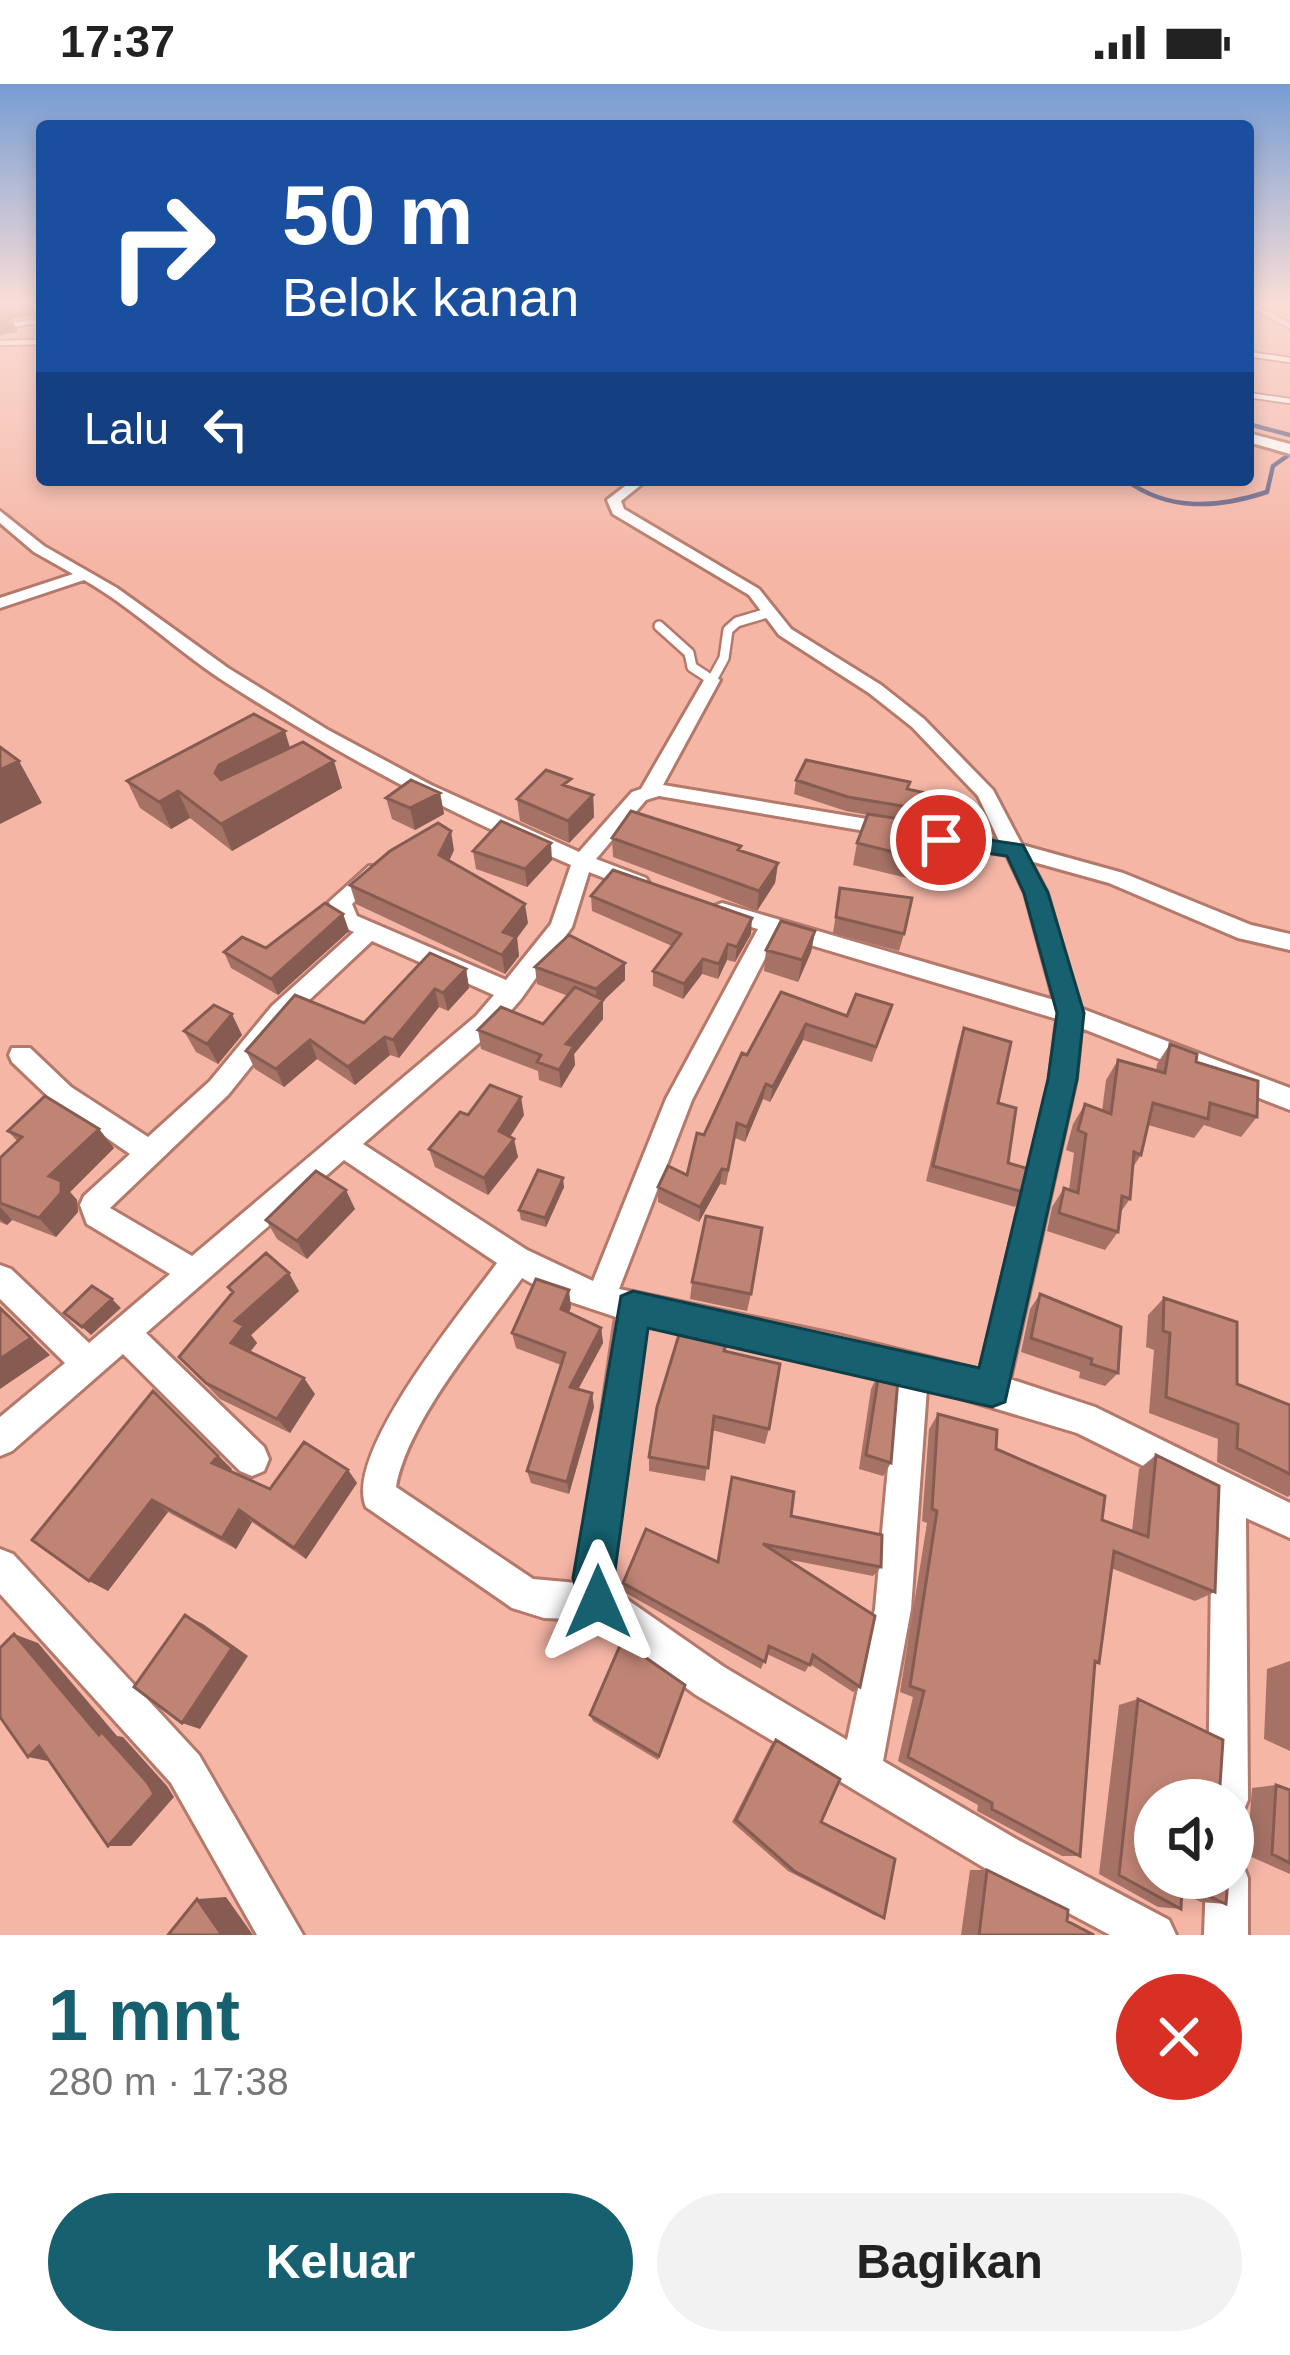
<!DOCTYPE html>
<html lang="id">
<head>
<meta charset="utf-8">
<style>
	:root { --surface:#fff; --page:#f2f2f2; --text:#222; --muted:#767676; --accent:#16606f }
	body { margin:0; font-family:Arial,sans-serif; background:var(--page); color:var(--text); height:100vh; display:flex; flex-direction:column; font-size:45px; white-space:nowrap }
	* { box-sizing:border-box; margin:0 }
	p { font-size:39px; color:var(--muted) }
	.icon { flex:none; width:66px; height:66px; fill:none; stroke:currentColor; stroke-width:2; stroke-linecap:round; stroke-linejoin:round }
	.map { position:relative; height:1851px; overflow:hidden }
	.sheet { display:flex; flex-direction:column; background:var(--surface); flex:1 }
	.sheet>* { flex:none }
	.hud { position:absolute; left:36px; top:36px; width:1218px; height:366px; border-radius:12px; box-shadow:0 6px 18px #0003; background:#1a4fa0; color:#fff; overflow:hidden }
	.tools { position:absolute; left:1134px; top:1695px; display:grid; gap:24px }
	.tools a { display:grid; place-items:center; width:120px; height:120px; border-radius:50%; background:var(--surface); box-shadow:0 6px 18px #0003; font-size:60px }
	.pin { position:absolute; display:grid; place-items:center; width:102px; height:102px; color:#fff; margin:-51px; border:6px solid #fff; border-radius:50%; box-shadow:0 3px 12px #0007 }
	.me { position:absolute; width:132px; margin:-66px; rotate:0deg; stroke-linejoin:round; filter:drop-shadow(0 0 9px #0008) }
	.turn { display:flex; align-items:center; gap:42px; height:252px; padding:0 48px; font-size:54px }
	.turn .icon { width:156px; height:156px; stroke-width:2.5 }
	.turn b { display:block; font-size:84px; line-height:102px }
	.then { display:flex; align-items:center; height:114px; padding:0 48px; background:#0003; gap:24px; font-size:45px }
	.round { display:grid; place-items:center; flex:none; width:126px; height:126px; border-radius:63px; background:var(--page) }
	.summary { display:flex; align-items:center; justify-content:space-between; height:204px; padding:0 48px }
	h1 { font-size:72px; font-weight:700; line-height:90px; color:var(--accent) }
	.primary-button { display:flex; gap:24px; margin-top:auto; padding:24px 48px }
	.primary-button a { flex:1; height:138px; border-radius:72px; background:var(--accent); color:#fff; font-size:48px; font-weight:700; line-height:138px; text-align:center }
	.primary-button a+a { background:var(--page); color:var(--text) }
	.status { display:flex; justify-content:space-between; align-items:center; height:84px; padding:0 60px; background:var(--surface); direction:ltr }
	.status svg { height:33px; fill:currentColor }
	.map>svg:first-child { display:block }
</style>
</head>
<body>
<div class="status"><b>17:37</b><svg viewBox="0 0 49 12"><path d="M0 12V9h3v3zM5 12V6h3v6zM10 12V3h3v9zM15 12V0h3v12zM26 1h20v11H26zM47 4h2v5h-2z"/></svg></div>
<div class="map">
<svg width="1290" height="1851" viewBox="0 0 1290 1851">
	<rect width="100%" height="100%" fill="#f5b6a6"/>
	<g fill="none" stroke-linecap="round" stroke-linejoin="round">
		<path stroke="#595b83" stroke-width="4.5" d="M1248,340l42,11
			M1126,396c43,32 92,28 141,12l6,-26 17,-12"/>
		<defs>
			<path id="service-far1" d="M1253,217v5l37,20
				M0,243l42,-7
				M0,259l42,-1
				M1248,270l42,6
				M1248,311l42,6"/>
			<path id="service" d="M659,542l30,27 3,14 20,13 12,-22 4,-28 9,-8 34,-10"/>
			<path id="minor" d="M633,396h14l-26,21 3,8 135,80 32,40 90,56 43,34 69,71 29,55 101,28 128,52 39,9v16l-52,-12 -129,-55 -79,-22 17,32 33,115 210,80v22l-209,-82 -5,51 -66,300 85,28 195,96v35l-44,-20 2,282 -6,14 -9,4v-18h-25l4,-300 -135,-67 -150,-45 -16,221 -28,152 135,79 151,80 7,15h-66l-122,-65 -292,-175 -103,-75 -49,-2 -32,-10 -146,-101c-23,-54 98,-198 131,-244l-153,-103 -198,173 118,114 5,12 -5,12 -12,5 -12,-5 -117,-117 -111,97 -12,5v-39l65,-54 -65,-64v-34l11,4 78,74 81,-69 -83,-50 -7,-19 4,-9 46,-42 -77,-53 -41,-39 -3,-7 3,-7h18l41,39 77,50 62,-56 62,-75 82,-74 -14,-6 -11,-24 40,-36h14l4,5 -35,33 5,12 149,64 45,-56 20,-59c-123,-52 -240,-114 -352,-187 -46,-31 -86,-70 -135,-98l-84,28v-10l73,-24 -39,-22 -34,-29v-12l44,35 73,42 111,80 100,62 103,55 148,67 53,-60 9,-3 63,-109 8,-5 8,5 -57,105 336,56 -21,-45 -66,-69 -43,-34 -90,-58 -30,-40 -136,-81 -6,-14zM659,712l348,59 18,38 29,107 -332,-97 -8,3 -3,5 3,5 44,13 -92,170 -73,182 -66,-31 -164,-106 131,-114 27,-31 51,-72 17,-55 41,16h16l3,-5 -3,-5 -50,-19 50,-59zM777,851l280,84 -7,60 -70,291 -142,-35 -219,-46 73,-189zM372,857l122,54 -18,21 -284,240 -82,-48 118,-113 62,-77zM522,1194l34,19 60,20 -39,266 -44,-4 -137,-92c12,-67 86,-153 126,-209zM646,1241l250,55 -21,229 -28,131 -123,-73 -109,-76 -3,-13z
				M0,1465l13,5 186,201 104,180h-46l-86,-152 -171,-189z
				M1233,1775l9,4 6,15v57h-44l2,-57h27z"/>
			<path id="tertiary" d="M1248,349l42,11v10l-42,-12z"/>
		</defs>
		<use href="#service-far1" stroke="#b4796a" stroke-width="8"/>
		<use href="#service" stroke="#b4796a" stroke-width="14"/>
		<use href="#minor" stroke="#b4796a" stroke-width="6"/>
		<use href="#tertiary" stroke="#b4796a" stroke-width="6"/>
		<use href="#service-far1" stroke="#fff" stroke-width="4.5"/>
		<use href="#service" stroke="#fff" stroke-width="9"/>
		<use href="#minor" fill="#fff" fill-rule="evenodd"/>
		<use href="#tertiary" fill="#fff" fill-rule="evenodd"/>
	</g>
	<path fill="#a57265" d="M290,664l52,40 -110,63 -42,-33 -19,11 -31,-21 -13,-27z
		M796,696l112,9 30,23 -4,13v37l-6,21 -75,-18 4,-22 11,-28 -22,-4 -52,-17z
		M571,704l22,7 1,22 -25,26 -49,-22 -3,-22z
		M440,709l4,21 -29,16 -23,-11 -6,-21z
		M612,754l166,25 -3,20 -18,28 -144,-54z
		M454,766l-5,11 79,62 -11,15 2,18 -14,18 -149,-70 -6,-19z
		M473,767l79,9 -25,27 -51,-18z
		M840,804l64,46 -5,17 -66,-18z
		M591,812l160,38 -16,28 -8,-2 -9,19 -16,-5 -19,25 -30,-13v-15l19,-25 -80,-35z
		M343,830l6,17 -71,64 -47,-27 -7,-16 42,-4z
		M815,847l-4,21 -13,30 -34,-11 2,-21z
		M625,879v17l-22,21v18l-29,35 1,11 -14,23 -22,-8 -1,-9 -57,-22 -3,-19 65,-6 25,-28 -31,-12 -2,-17z
		M466,885l3,19 -21,23 -9,-4 -40,51 -9,-3 -35,30 -38,-26 -33,28 -29,-18 -9,-18 118,-28z
		M781,908l66,24 45,-11 -20,57 -69,-22 -33,62 -7,-3 -18,43 -10,-4 -9,47 -6,-1 -21,38 -41,-20v-15l29,-12 17,-40z
		M964,944l34,75 10,60 15,29 -8,15 -89,-26 32,-136z
		M184,947l58,4 -24,29 -22,-12z
		M1170,960l26,18 61,55 -16,20 -37,-12 -10,13 -46,-13 -7,30 -8,12 -3,32 -10,14 -2,19 -13,18 -58,-19 5,-24 12,-19 5,2 5,-37 -8,-3 7,-26 12,-20 17,7 4,-31 12,-20 38,11 1,-7z
		M468,1031h56l-14,22 8,20 -30,38 -53,-28 -6,-18z
		M99,1045l15,19 -44,44 7,8 1,12 -22,25 -44,-17 -5,5 -7,-3v-64l17,-17 -9,-10z
		M564,1103l-18,40 -25,-7 -2,-10z
		M355,1125l-48,50 -30,-20 -11,-19z
		M692,1198l59,12 -4,17 -57,-12z
		M228,1203l71,4 -48,44 6,8 -7,9 65,42 -25,39 -70,-34 -41,-42 53,-64z
		M1040,1210l78,79 -13,13 -26,-8 1,-6 -59,-20 9,-43z
		M1164,1214l73,86 53,21v90l-2,2 -71,-35 1,-23 -69,-26 5,-63 -8,-3 2,-32z
		M571,1223l-2,6 32,15 2,15 -25,46 16,18 -25,87 -38,-11 -4,-12 34,-106 -45,-17 -4,-15z
		M725,1267l44,78 -4,15 -53,-14 -7,51 -56,-10v-14z
		M879,1289l12,90 -8,13 -24,-7 12,-80z
		M938,1330l58,35 106,71 30,11 7,-62 17,-14 59,137 -20,9 -84,-33 -12,95 -5,2 -14,191h-18l-85,-45 1,-6 -80,-44 15,-64 -13,-5 27,-169 -5,-2 7,-92z
		M232,1385l-2,2 40,18 78,-19 9,13 -51,76 -54,-37 -16,27 -68,-37 -60,79 -76,-51z
		M791,1432l90,51 -8,9 -87,-17 74,128 -7,5 -43,-28 -5,8 -38,-18 -6,15 -137,-77 -1,-9 94,-21z
		M1290,1577v90l-26,-12 3,-70z
		M685,1601l-27,75 -65,-39 -3,-6z
		M1138,1615l17,101 73,78 -2,26 -25,-2 -19,-9 -1,16 -23,-2 -59,-33 20,-169z
		M776,1656l45,82 63,96 -10,-3 -86,-44 -56,-49 39,-77z
		M1276,1701l14,5v84l-43,-19 5,-67z
		M970,1786h17l80,51 27,14h-133z"/>
	<path fill="#865c52" d="M0,217h37l2,6 3,-1v21h-4l-5,-12 -21,4 6,13 -18,3z
		M285,647l8,27 -67,42 -11,-27 4,-8z
		M19,677l23,42 -42,21v-54z
		M334,677l8,27 -110,63 -11,-27z
		M178,707l12,27 -19,11 -12,-27z
		M440,709l4,21 -29,16 -5,-22z
		M593,711l1,22 -25,26 -1,-22z
		M451,747l3,19 -11,24 -4,-19z
		M551,759l1,17 -25,27 -2,-18z
		M778,779l-3,20 -18,28 2,-20z
		M525,820l3,19 -11,15 2,18 -14,18 -3,-19 1,-23z
		M343,830l6,17 -71,64 -7,-16z
		M752,834l-1,16 -16,28 2,-15z
		M815,847l-4,21 -13,30 4,-22z
		M728,860l-1,16 -9,19 1,-15z
		M703,875l-1,15 -19,25 1,-15z
		M625,879v17l-22,21v18l-29,35 1,11 -14,23 -2,-18 7,-26 31,-37 -1,-18z
		M466,885l3,19 -21,23 -5,-18z
		M435,905l4,18 -40,51 -6,-18z
		M232,930l10,21 -24,29 -11,-20z
		M806,940l-3,16 -33,62 3,-15z
		M385,953l5,18 -35,30 -7,-18z
		M310,956l7,19 -33,28 -8,-18z
		M766,1000l-3,15 -18,43 2,-15z
		M521,1013l3,18 -22,34 -3,-18z
		M99,1045l15,19 -44,44 7,8 1,12 -22,25 -17,-19 10,-42z
		M514,1055l4,18 -30,38 -4,-17z
		M722,1085l-2,15 -21,38 1,-15z
		M563,1094l1,9 -18,40 -1,-9z
		M346,1106l9,19 -48,50 -10,-18z
		M0,1123l12,13 -5,5 -7,-6z
		M289,1189l10,18 -48,44 6,8 -13,17 -13,-17 4,-22z
		M569,1206l2,17 -7,18 -3,-16z
		M112,1215l9,9 -30,27 -9,-8z
		M0,1223l50,48 -50,34z
		M601,1244l2,15 -31,58 -2,-14z
		M304,1294l11,16 -25,39 -13,-14z
		M153,1307l79,78 -6,7 -14,-13z
		M592,1309l2,14 -25,87 -2,-12z
		M348,1386l9,13 -51,76 -12,-11z
		M152,1416l16,12 -60,79 -19,-10z
		M239,1426l13,12 -16,27 -14,-11z
		M185,1531l18,9 45,32 -48,73 -18,-6z
		M14,1550l24,9 79,93 6,1 44,49 7,11 -43,49h-23l-9,-111z
		M39,1662l14,16 -25,-5z
		M226,1813l27,38h-31l-25,-36z"/>
	<path fill="#c08475" stroke="#865c52" stroke-width="3" d="M254,630l31,17 -66,34 -4,8 6,7 82,-38 31,19 -113,63 -43,-33 -19,11 -32,-21z
		M0,663l19,14 -19,9z
		M806,676l104,22 -3,7 32,7 -1,16 -90,-15 -52,-17z
		M546,686l25,9 -8,6 30,10 -25,26 -51,-22z
		M411,696l29,13 -30,15 -24,-10z
		M631,727l110,35 -3,4 40,13 -19,28 -147,-53z
		M868,730l70,11 -4,37 -77,-19z
		M501,737l50,22 -26,26 -52,-18z
		M438,739l13,8 -12,24 86,49 -22,28 13,5 -14,18 -152,-70 40,-34z
		M613,786l139,48 -15,29 -9,-3 -9,20 -16,-5 -19,25 -31,-13 28,-37 -90,-38z
		M840,804l72,10 -8,36 -68,-17z
		M325,819l18,11 -72,65 -47,-27 18,-15 24,11z
		M781,837l34,10 -13,29 -36,-10z
		M569,851l56,28 -29,26 -61,-22z
		M430,869l36,16 -23,24 -8,-4 -42,51 -8,-3 -37,30 -38,-27 -34,29 -30,-18 49,-56 69,28z
		M575,903l28,13 -37,44 8,2 -15,24 -22,-8 4,-7 -63,-25 23,-23 42,17z
		M781,908l66,24 9,-22 36,11 -16,42 -70,-23 -33,63 -7,-3 -19,43 -10,-4 -9,47 -6,-1 -22,38 -42,-20 10,-21 19,9 10,-42 7,2 38,-82 5,2z
		M214,921l18,9 -25,30 -23,-13z
		M964,944l47,14 -13,61 18,5 -8,55 21,6 -6,23 -90,-26z
		M1170,960l27,10 -1,8 62,19 -1,36 -47,-14 -2,16 -55,-16 -12,52 -7,-3 -4,47 -8,-3 -4,36 -59,-19 5,-25 14,5 8,-59 -8,-4 7,-26 26,10 7,-54 47,13z
		M490,1001l31,12 -22,34 15,8 -30,39 -55,-29 31,-37 8,3z
		M45,1012l54,33 -50,47 12,5v12l-22,25 -39,-15v-45l22,-21 -14,-6z
		M538,1086l25,8 -18,40 -26,-8z
		M316,1087l30,19 -49,51 -31,-21z
		M706,1132l56,12 -11,66 -59,-12z
		M266,1169l23,20 -54,48 9,5 -13,17 73,35 -27,41 -71,-36 -27,-26 54,-65 -5,-5z
		M536,1195l33,11 -8,19 40,19 -31,59 22,6 -25,89 -40,-11 38,-118 -53,-20z
		M92,1202l20,13 -30,28 -18,-14z
		M1040,1210l81,33 -3,46 -27,-9 1,-5 -61,-21z
		M1164,1214l73,24v62l53,21v69l-53,-26 1,-24 -72,-27 4,-64 -7,-2z
		M0,1224l31,30 -31,21z
		M681,1244l46,13 -3,10 56,13 -11,65 -55,-13 -6,52 -59,-11 8,-50z
		M879,1289l19,6 -7,84 -25,-8z
		M153,1307l65,65 -6,7 58,26 34,-47 44,28 -54,78 -55,-38 -17,28 -70,-38 -63,81 -57,-41z
		M938,1330l59,16 -1,19 109,47 -3,24 46,17 8,-82 63,31 -4,106 -101,-41 -15,112 -4,-2 -15,195 -88,-47v-6l-84,-46 16,-66 -14,-5 27,-175 -5,-2z
		M732,1393l62,15 -3,24 91,19 -1,32 -118,-23 112,72 -15,71 -47,-32 -3,10 -41,-19 -4,16 -142,-79 23,-54 72,33z
		M185,1531l47,33 -50,75 -48,-36z
		M14,1550l85,101 3,-3 45,50 7,12 -46,52 -69,-100 -11,11 -28,-40v-69z
		M622,1557l63,44 -26,71 -69,-41z
		M1138,1615l85,41 -4,60h-64v78h73l-2,26 -44,-20 -1,25 -62,-34z
		M776,1656l64,39 -19,43 74,37 -11,59 -90,-47 -58,-51z
		M1276,1701l14,5v73l-18,-9z
		M1233,1739l7,3v48l-7,1z
		M987,1786l81,40 -1,11 27,14h-115z
		M197,1815l25,36h-54z"/>
	<linearGradient id="sky" x2="0" y2="1"><stop stop-color="#769cd3"/><stop offset="0.46" stop-color="#faded7"/><stop offset="1" stop-color="#faded7" stop-opacity="0"/></linearGradient>
	<rect width="1290" height="476" fill="url(#sky)"/>
	<path fill="#16606f" stroke="#0e3e48" stroke-width="3" d="M941,749l82,12 25,48 36,120 -7,66 -72,323 -13,5 -344,-79 -34,250 5,24 -6,14 -15,7 -14,-7 -11,-38 48,-282 12,-5 346,77 69,-289 9,-66 -33,-120 -17,-37 -74,-11v-10z"/>
</svg>
<div class="tools">
<a><svg class="icon" aria-label="sound" viewBox="0 0 24 24"><path d="M4 9h4l5-4v14l-5-4H4zM17 9q2 3 0 6"/></svg></a>
</div>
<div class="pin" style="left:941px;top:756px;background:#d93025"><svg class="icon" aria-label="arrive" viewBox="0 0 24 24"><path d="M6 21V4h12l-3 4 3 4H6"/></svg></div>
<svg class="me" style="left:598px;top:1518px" viewBox="-20 -20 40 40"><path d="M0-17L14 15 0 8-14 15z" fill="#16606f" stroke="#fff" stroke-width="4"/></svg>
<div class="hud">
<div class="turn"><svg class="icon" aria-label="right" viewBox="0 0 24 24"><path d="M7 20v-9h11M14 6l5 5-5 5"/></svg><div><b>50 m</b>Belok kanan</div></div>
<div class="then">Lalu<svg class="icon" aria-label="left" viewBox="0 0 24 24"><path d="M17 20v-9H6M10 6l-5 5 5 5"/></svg></div>
</div>
</div>
<section class="sheet">
<div class="summary"><div><h1>1 mnt</h1><p>280 m · 17:38</p></div><a class="round" style="background:#d93025;color:#fff"><svg class="icon" aria-label="close" viewBox="0 0 24 24"><path d="M6 6l12 12M18 6L6 18"/></svg></a></div>
<div class="primary-button"><a>Keluar</a><a>Bagikan</a></div>
</section>
</body>
</html>
